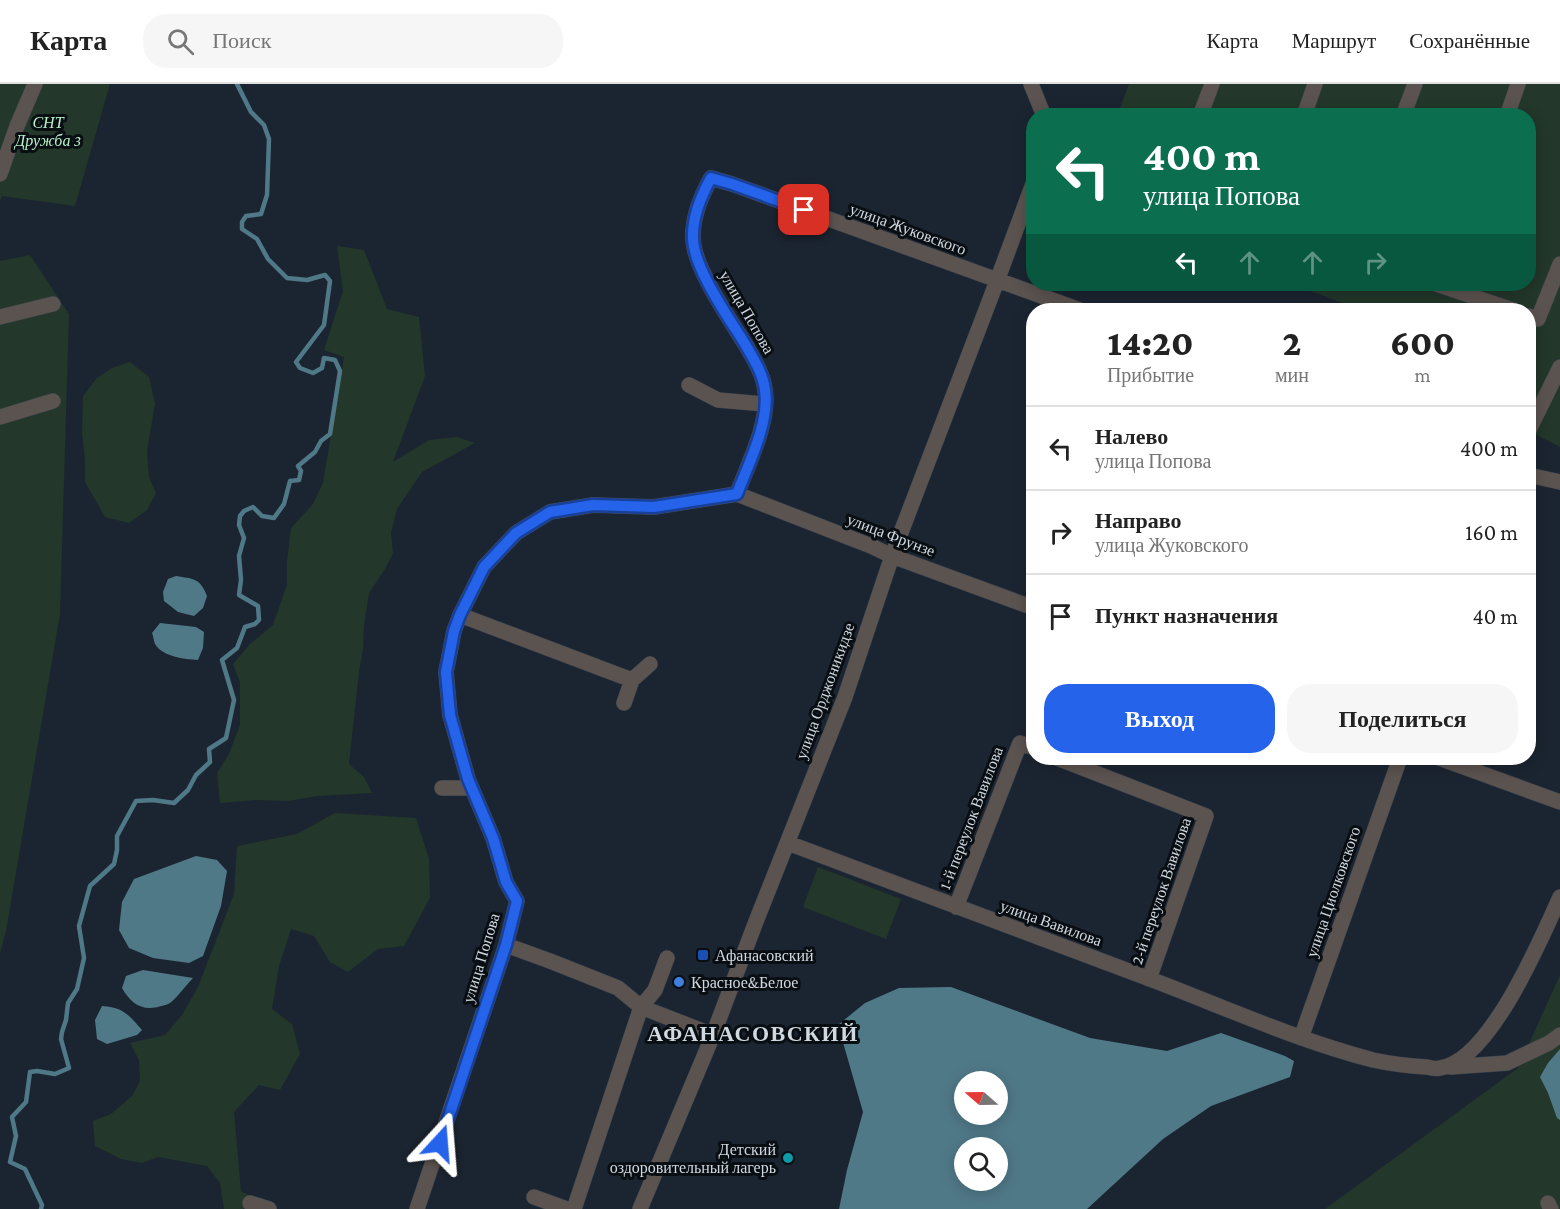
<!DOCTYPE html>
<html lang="ru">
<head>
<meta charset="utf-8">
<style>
	:root { --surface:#fff; --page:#f6f6f6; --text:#222; --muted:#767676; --line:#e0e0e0; --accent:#2563eb }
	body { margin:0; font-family:"Crimson Pro",serif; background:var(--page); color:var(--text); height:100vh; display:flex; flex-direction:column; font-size:22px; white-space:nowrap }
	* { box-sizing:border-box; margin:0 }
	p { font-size:20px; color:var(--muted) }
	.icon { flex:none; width:33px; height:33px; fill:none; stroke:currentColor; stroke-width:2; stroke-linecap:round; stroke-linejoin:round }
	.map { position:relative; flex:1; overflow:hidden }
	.panel { position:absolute; left:1026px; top:219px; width:510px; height:462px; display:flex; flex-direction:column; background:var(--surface); border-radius:24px; box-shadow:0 3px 15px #0003 }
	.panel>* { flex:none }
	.hud { position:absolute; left:1026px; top:24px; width:510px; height:183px; border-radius:24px; box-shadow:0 3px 15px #0003; background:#0b6e4f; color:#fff; overflow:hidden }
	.needle { width:39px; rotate:290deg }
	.tools { position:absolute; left:954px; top:987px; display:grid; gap:12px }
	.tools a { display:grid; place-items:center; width:54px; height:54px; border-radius:50%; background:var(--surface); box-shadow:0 3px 15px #0003; font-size:30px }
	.pin { position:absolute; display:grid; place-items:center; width:51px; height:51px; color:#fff; margin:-26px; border-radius:12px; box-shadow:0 3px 9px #0006 }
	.me { position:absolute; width:66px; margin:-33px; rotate:19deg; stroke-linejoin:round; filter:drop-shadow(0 0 4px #0008) }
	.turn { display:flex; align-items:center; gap:21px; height:126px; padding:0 18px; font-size:27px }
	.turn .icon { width:78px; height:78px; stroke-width:2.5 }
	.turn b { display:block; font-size:42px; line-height:51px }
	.lanes { display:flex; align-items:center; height:57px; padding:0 18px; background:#0003; justify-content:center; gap:30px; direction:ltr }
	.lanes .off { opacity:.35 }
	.eta { display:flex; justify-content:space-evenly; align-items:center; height:102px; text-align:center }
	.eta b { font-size:36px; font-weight:800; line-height:42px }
	.primary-button { display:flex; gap:12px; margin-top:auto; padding:12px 18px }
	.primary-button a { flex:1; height:69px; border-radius:24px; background:var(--accent); color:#fff; font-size:24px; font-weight:800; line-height:69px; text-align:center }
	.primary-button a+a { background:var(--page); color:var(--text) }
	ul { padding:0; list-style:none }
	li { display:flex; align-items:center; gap:18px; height:84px; padding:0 18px; border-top:2px solid var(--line) }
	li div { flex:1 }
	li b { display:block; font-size:22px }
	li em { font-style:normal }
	header { display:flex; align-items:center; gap:36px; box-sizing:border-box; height:84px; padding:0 30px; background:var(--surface); border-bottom:2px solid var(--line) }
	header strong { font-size:28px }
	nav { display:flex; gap:33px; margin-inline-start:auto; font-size:21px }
	.search { width:420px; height:54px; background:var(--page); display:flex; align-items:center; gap:15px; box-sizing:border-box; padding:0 21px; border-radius:24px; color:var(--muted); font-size:22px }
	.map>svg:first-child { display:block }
</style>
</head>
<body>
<header>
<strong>Карта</strong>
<div class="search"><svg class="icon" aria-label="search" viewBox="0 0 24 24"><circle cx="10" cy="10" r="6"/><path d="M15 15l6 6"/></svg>Поиск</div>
<nav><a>Карта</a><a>Маршрут</a><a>Сохранённые</a></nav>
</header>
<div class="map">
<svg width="1560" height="1125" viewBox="0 0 1560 1125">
	<rect width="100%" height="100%" fill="#1b2531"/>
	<path fill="#23372a" d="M0,0h110l-35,122 -73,-10 -2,5z
		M1129,0h431v363l-31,-16 -1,-121h-168l-67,-26h235v-168h-411z
		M337,162l27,4 23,59 32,8 6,59 -32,86 36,-22 28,-3 18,6 -53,29 -25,37 -6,24 2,20 -8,16 -16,24 -5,33 -1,23 -4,22 -10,93 15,13 8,16 -55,3 -29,5 -31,-1 -37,3 -3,-30 12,-19 11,-29v-43l-7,-18 17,-20 23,-19 14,-40v-24l4,-33 22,-24 10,-21 21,-126 -20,-7 19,-59z
		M30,171l39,59 -9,300 -54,317 -6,23v-693z
		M130,278l19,15 6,27 -8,47 2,26 7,16 -9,17 -18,13 -24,-6 -20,-35v-23l-3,-26 1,-37 14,-18 15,-10z
		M335,729l81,5 13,41 1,39 -26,48 -26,3 -30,23 -18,-10 -16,-26 -23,-7 -12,37 -7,43 20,15 8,30 -20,36 -21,-5 -25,27 7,79 34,18h-51l-4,-26 -13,-17 -49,-9 -16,6 -21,-4 -26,-13 -2,-25 18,-7 21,-18 8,-15 -1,-21 -9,-17 35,-8 17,-20 16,-28 36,-93 3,-48 60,-12z
		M818,783l83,32 -15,40 -83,-32z
		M1560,891v234h-235l193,-141z"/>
	<path fill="#507988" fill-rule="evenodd" d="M176,492c18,3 24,2 31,20l-4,12 -9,8 -16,-4 -14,-11 -1,-9 5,-13z
		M160,539l36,4 8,5 -1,16 -5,12c-14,-1 -35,-3 -43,-16 -1,-2 -2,-9 -3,-11z
		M196,772l21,4 10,11 -6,35 -18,50 -14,7 -36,-5 -24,-10 -10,-18 3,-28 12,-23z
		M143,886l50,8c-7,7 -16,20 -23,25 -2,1 -7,3 -9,3 -18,6 -30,-2 -39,-18l4,-12z
		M951,903l139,51 77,13 54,-18 64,23 9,5 -4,16 -79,29 -48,33 -76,70h-248l8,-39 16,-58 -25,-87 27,-22 34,-15zM964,998h34v32h-34zM964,1064h34v32h-34z
		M102,922c21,1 27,9 40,24l-5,5 -30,9 -10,-5 -2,-19z
		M1560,965v71l-3,-2 -9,-25 -8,-16 8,-14z"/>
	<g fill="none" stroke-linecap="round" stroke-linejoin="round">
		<path stroke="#507988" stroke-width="4.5" d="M41,1125l1,-4 -17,-36 -15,-7 6,-26 -4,-19 14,-15 4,-30 7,-1 18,3 14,-6 -8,-29 1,-7 4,-12 2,-17 9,-14 7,-31 -5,-32 11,-40 24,-22 3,-14v-14l19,-35 17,-1 21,3 14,-13 8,-15 14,-13 -1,-13 17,-11 8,-38 -12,-40 15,-12 8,-21 10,-3 4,-4 -1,-14 -19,-11 2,-15 -2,-24 5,-18 -5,-13 1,-9 4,-5 9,-4 9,9 12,2 10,-14 6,-23 9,-1 2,-9 -3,-5 17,-14 6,-11 9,-7 10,-63 -5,-11 -11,-2 -2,10 -9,5 -13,-5 -4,-6 28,-37 6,-44 -5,-6 -18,5 -20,-2 -19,-19 -11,-20 -15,-10v-7l4,-6 15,-2 6,-19 2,-56 -5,-14 -13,-13 -14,-28"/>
		<defs>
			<path id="minor" d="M1031,0l13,32
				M1200,32l12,-32
				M1304,32l11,-32
				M1403,32l12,-32
				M1507,32l11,-32
				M0,90l17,-48 18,-42
				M1436,200l77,26
				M1528,232l10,3 22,-55
				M0,233l53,-13
				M689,301l29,15 47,4
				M0,333l53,-16
				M1528,348l32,-65
				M1528,391l32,7
				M737,410l134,52 21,10 142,52
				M460,531l172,65 18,-16
				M624,619l8,-23
				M1057,674l149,58 -57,163
				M1439,674l121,44
				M442,704h30
				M788,759c120,45 241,90 362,136 74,28 146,61 223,81 18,4 35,6 54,7 4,1 9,2 13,1 50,-7 101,-129 120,-171
				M956,823l64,-164 14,5
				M506,861l44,16 68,27 23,19 72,28
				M1301,954l99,-280
				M1451,983l56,-4 42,-20 11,-8
				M534,1113l33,12
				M250,1119l19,6
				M1548,1119l3,6
				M417,1125l89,-264 11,-44 -11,-19 -13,-44 -25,-59 -18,-64 -4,-43 8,-41 6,-16 24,-48 32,-34 34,-21 43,-7 61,2 83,-13c11,-30 33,-72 28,-104 -2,-17 -12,-32 -20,-46 -16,-26 -51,-76 -52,-105 -1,-21 8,-43 18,-61l21,6 348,126
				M574,1125l67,-202 14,-17 12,-32
				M640,1125l73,-174 42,-111 90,-227 47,-141 105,-275 37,-100"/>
		</defs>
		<use href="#minor" stroke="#38424d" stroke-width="16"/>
		<use href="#minor" stroke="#5b534f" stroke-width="15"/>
	</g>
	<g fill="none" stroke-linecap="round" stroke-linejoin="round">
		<defs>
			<path id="route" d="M440,1059l66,-198 11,-44 -11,-19 -13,-44 -25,-59 -18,-64 -4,-43 8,-41 6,-16 24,-48 32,-34 34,-21 43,-7 61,2 83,-13c11,-29 33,-72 28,-104 -2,-17 -12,-32 -20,-46 -16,-26 -51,-75 -52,-105 -1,-21 8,-43 18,-61l21,6 72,26"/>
		</defs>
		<use href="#route" stroke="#184099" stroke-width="15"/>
		<use href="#route" stroke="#2563eb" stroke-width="10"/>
	</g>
	<rect fill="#1a4fb4" stroke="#090e13" stroke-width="2" x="697" y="865" width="12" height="12" rx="3"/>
	<circle fill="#3f7fe0" stroke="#090e13" stroke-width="2" cx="679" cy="898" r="6"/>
	<circle fill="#0f9aa8" stroke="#090e13" stroke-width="2" cx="788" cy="1074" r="6"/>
	<g text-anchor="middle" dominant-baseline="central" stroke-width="6" stroke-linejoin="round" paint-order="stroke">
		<g font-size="16" font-style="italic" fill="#b6f1c9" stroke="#090e13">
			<text x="48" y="38">СНТ<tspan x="48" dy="18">Дружба 3</tspan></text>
		</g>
		<g font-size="16" fill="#d0d8e0" stroke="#090e13">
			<text transform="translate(908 145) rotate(20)">улица Жуковского</text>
			<text transform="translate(747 228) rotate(60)">улица Попова</text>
			<text transform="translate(891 451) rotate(21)">улица Фрунзе</text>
			<text transform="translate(825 607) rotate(-70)">улица Орджоникидзе</text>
			<text transform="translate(971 734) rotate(-69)">1-й переулок Вавилова</text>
			<text transform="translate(1161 807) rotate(-71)">2-й переулок Вавилова</text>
			<text transform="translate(1333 808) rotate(-71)">улица Циолковского</text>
			<text transform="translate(1051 839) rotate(20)">улица Вавилова</text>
			<text transform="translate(481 874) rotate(-73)">улица Попова</text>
		</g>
		<g font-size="16" fill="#d0d8e0" stroke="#090e13" text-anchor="start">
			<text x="715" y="871">Афанасовский</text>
			<text x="691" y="898">Красное&amp;Белое</text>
			<text x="776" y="1065" text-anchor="end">Детский<tspan x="776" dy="18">оздоровительный лагерь</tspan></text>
		</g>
		<g font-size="22" font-weight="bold" letter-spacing="1.5" fill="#d0d8e0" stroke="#090e13">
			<text x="753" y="949">АФАНАСОВСКИЙ</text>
		</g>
	</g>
</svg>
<div class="tools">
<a><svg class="needle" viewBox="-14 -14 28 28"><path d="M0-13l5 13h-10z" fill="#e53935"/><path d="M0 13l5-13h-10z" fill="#767676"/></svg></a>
<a><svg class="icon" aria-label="search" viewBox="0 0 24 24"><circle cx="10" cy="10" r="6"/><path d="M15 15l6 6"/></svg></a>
</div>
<div class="pin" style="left:804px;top:126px;background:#d93025"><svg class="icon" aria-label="arrive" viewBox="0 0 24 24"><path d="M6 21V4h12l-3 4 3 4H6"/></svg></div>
<svg class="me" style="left:440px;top:1059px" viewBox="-20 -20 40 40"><path d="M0-17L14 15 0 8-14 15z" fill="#2563eb" stroke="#fff" stroke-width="4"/></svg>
<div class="hud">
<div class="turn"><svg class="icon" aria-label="left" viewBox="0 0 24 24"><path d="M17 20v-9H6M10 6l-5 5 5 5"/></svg><div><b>400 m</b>улица Попова</div></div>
<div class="lanes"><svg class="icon" aria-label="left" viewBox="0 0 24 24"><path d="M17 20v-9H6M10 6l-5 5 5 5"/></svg><svg class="icon off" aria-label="ahead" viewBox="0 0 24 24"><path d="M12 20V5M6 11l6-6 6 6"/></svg><svg class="icon off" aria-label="ahead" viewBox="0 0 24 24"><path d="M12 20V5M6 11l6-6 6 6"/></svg><svg class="icon off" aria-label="right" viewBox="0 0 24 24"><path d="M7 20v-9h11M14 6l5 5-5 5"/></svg></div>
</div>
<section class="panel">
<div class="eta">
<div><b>14:20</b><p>Прибытие</p></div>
<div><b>2</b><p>мин</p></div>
<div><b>600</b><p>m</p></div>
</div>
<ul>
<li><svg class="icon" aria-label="left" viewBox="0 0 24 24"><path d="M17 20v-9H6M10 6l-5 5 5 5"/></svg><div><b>Налево</b><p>улица Попова</p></div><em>400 m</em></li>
<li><svg class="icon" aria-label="right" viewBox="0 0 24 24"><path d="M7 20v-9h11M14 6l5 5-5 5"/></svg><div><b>Направо</b><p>улица Жуковского</p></div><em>160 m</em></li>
<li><svg class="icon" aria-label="arrive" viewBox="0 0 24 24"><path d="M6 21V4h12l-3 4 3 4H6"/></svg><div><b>Пункт назначения</b></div><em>40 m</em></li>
</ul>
<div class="primary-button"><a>Выход</a><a>Поделиться</a></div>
</section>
</div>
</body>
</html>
